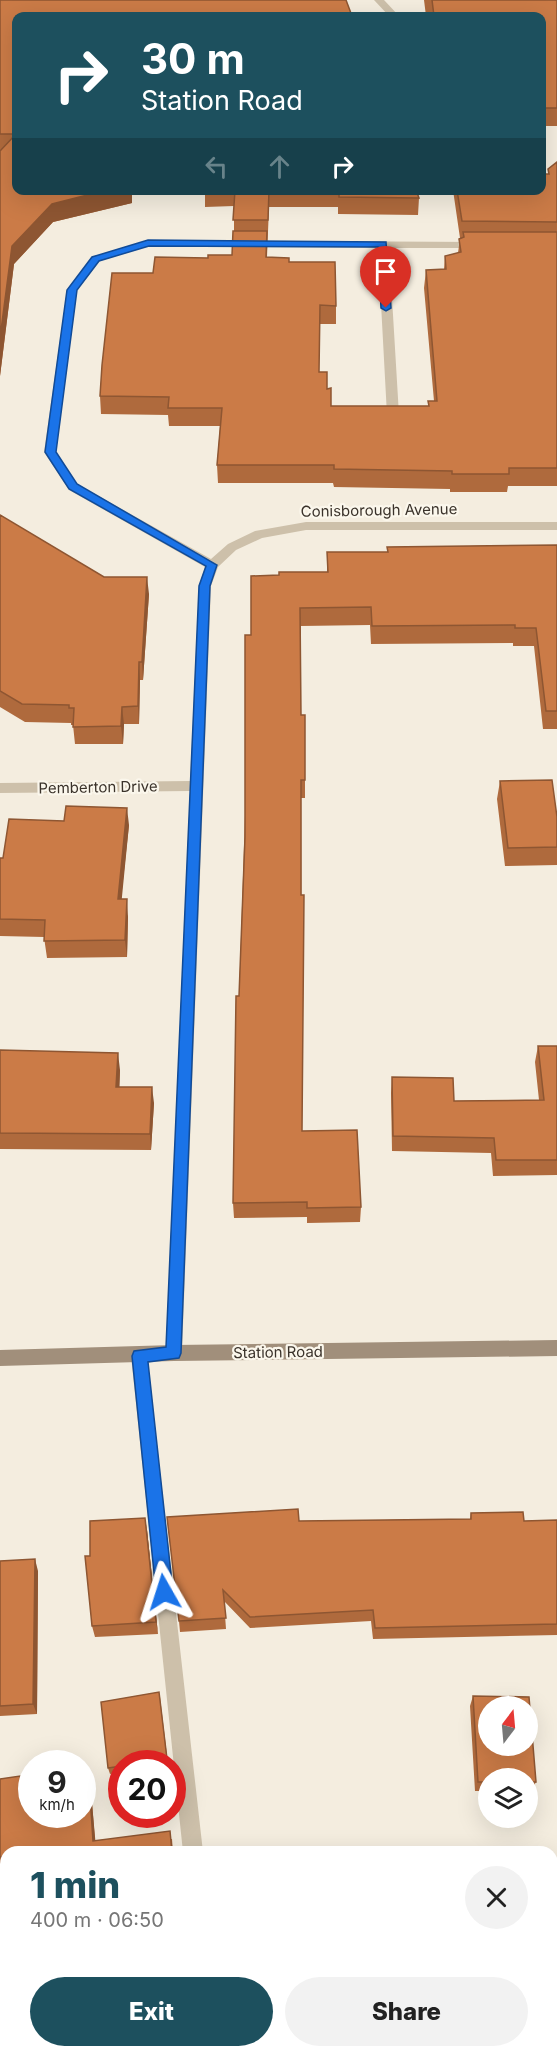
<!DOCTYPE html>
<html lang="en">
<head>
<meta charset="utf-8">
<style>
	:root { --surface:#fff; --page:#f2f2f2; --text:#222; --muted:#767676; --accent:#1d505e }
	body { margin:0; font-family:Inter,sans-serif; background:var(--page); color:var(--text); height:100vh; display:flex; flex-direction:column; font-size:22px; white-space:nowrap }
	* { box-sizing:border-box; margin:0 }
	p { font-size:20px; color:var(--muted) }
	.icon { flex:none; width:33px; height:33px; fill:none; stroke:currentColor; stroke-width:2; stroke-linecap:round; stroke-linejoin:round }
	.map { position:relative; flex:1; overflow:hidden }
	.panel { position:absolute; left:0px; top:1846px; width:558px; height:212px; display:flex; flex-direction:column; background:var(--surface); border-radius:18px 18px 0 0; box-shadow:0 6px 24px #0002 }
	.panel>* { flex:none }
	.hud { position:absolute; left:12px; top:12px; width:534px; height:183px; border-radius:12px; box-shadow:0 6px 24px #0002; background:#1d505e; color:#fff; overflow:hidden }
	.needle { width:39px; rotate:16deg }
	.controls { position:absolute; left:478px; top:1696px; display:grid; gap:12px }
	.controls a { display:grid; place-items:center; width:60px; height:60px; border-radius:50%; background:var(--surface); box-shadow:0 6px 24px #0002; font-size:30px }
	.speed { position:absolute; left:18px; top:1750px; display:flex; gap:12px; font-size:30px; font-weight:700; text-align:center }
	.speed>* { display:grid; place-content:center; width:78px; height:78px; border-radius:50%; background:var(--surface); box-shadow:0 6px 24px #0002; line-height:1 }
	.speed small { font-size:15px; font-weight:400 }
	.speed .limit { border:9px solid #d22; background:#fff; color:#111 }
	.pin { position:absolute; display:grid; place-items:center; width:51px; height:51px; color:#fff; margin:-62px -26px; border-radius:50% 50% 50% 0; rotate:-45deg; box-shadow:0 0 6px #0007 }
	.pin .icon { rotate:45deg }
	.me { position:absolute; width:66px; margin:-33px; rotate:354deg; stroke-linejoin:round; filter:drop-shadow(0 0 4px #0008) }
	.turn { display:flex; align-items:center; gap:21px; height:126px; padding:0 30px; font-size:27px }
	.turn .icon { width:78px; height:78px; stroke-width:2.5 }
	.turn b { display:block; font-size:42px; line-height:51px }
	.lanes { display:flex; align-items:center; height:57px; padding:0 30px; background:#0003; justify-content:center; gap:30px; direction:ltr }
	.lanes .off { opacity:.35 }
	.round { display:grid; place-items:center; flex:none; width:63px; height:63px; border-radius:32px; background:var(--page) }
	.headline { display:flex; align-items:center; justify-content:space-between; height:102px; padding:0 30px }
	h1 { font-size:36px; font-weight:800; line-height:45px; color:var(--accent) }
	.cta { display:flex; gap:12px; margin-top:auto; padding:12px 30px }
	.cta a { flex:1; height:69px; border-radius:36px; background:var(--accent); color:#fff; font-size:24px; font-weight:800; line-height:69px; text-align:center }
	.cta a+a { background:var(--page); color:var(--text) }
	.map>svg:first-child { display:block }
</style>
</head>
<body>
<div class="map">
<svg width="557" height="2057" viewBox="0 0 557 2057">
	<rect width="100%" height="100%" fill="#f4eddf"/>
	<g fill="none" stroke-linecap="round" stroke-linejoin="round">
		<path fill="#cdc0aa" fill-rule="evenodd" d="M139,1348l6,3 2,5 56,496h-20l-52,-496 2,-5z
			M205,2052h20l1,5h-20z"/>
		<path fill="#cdc0aa" fill-rule="evenodd" d="M374,0h10l15,16h-10z
			M148,240l331,2 5,3 -5,3h-90l10,167 -6,4 -6,-4 -9,-167 -229,-2 -49,15 -23,29 -21,162 21,32 134,75 17,-15 27,-13 51,-9h251v8h-251l-44,8 -26,12 -18,17 -7,19 -29,767 -2,5 -6,3 -6,-3 -2,-5 24,-562 -190,2v-10l190,-2 9,-195 6,-19 -136,-77 -25,-38 23,-162 25,-33z"/>
		<path fill="#a18f7b" fill-rule="evenodd" d="M557,1340v16l-383,5 -174,5v-16l174,-5z"/>
	</g>
	<path fill="#af6a3d" d="M0,0l16,16 116,187 -79,19 -39,42 -14,112z
		M424,0h133v126h-15v-110h-116z
		M557,162v324h-49l-1,6h-57v-3l-116,-2 -1,-4h-115l-1,-18 3,-39h-51l-1,-11 -67,-1 -1,-18 53,-123 55,-15 24,-3 2,-24v-25l-29,1v-17h211l3,8 -1,17 -80,-1v-7h-69l-2,50 22,5 47,44v18h-17v48l8,17 4,17h97v-5h6l-10,-113 2,-18 18,-1 1,-13 13,-3 2,-15 -7,-48h89l6,-16v-5z
		M0,515l104,62 45,17 -6,86h-3l-1,44h-15l-1,20h-48l-2,-19h-2v-2l-46,-1 -25,-15z
		M557,545v184h-14l-9,-83h-21v-3l-142,1 -1,-19 -69,1v89l4,65v18h-4l1,333 59,76 -1,15 -53,1v-6l-73,1 -1,-15 6,-207 12,-361 28,-60 48,-3v-20h60v-5z
		M500,781l57,36v48l-52,1 -8,-67z
		M129,825l-8,74 7,18 -1,40 -80,1 -3,-21 -44,-1v-78h3z
		M538,1046h19v129l-64,1 -2,-23 -99,-2 -1,-58 1,-16 62,24 85,-1 -4,-38z
		M0,1050l120,20 -1,17 35,16 -3,47 -151,-1z
		M471,1513l53,8 33,-1v115l-184,4 -2,-18 -121,7 -26,-27 2,28 -46,3 -1,-11 120,-100 171,-2z
		M147,1530l11,104 -63,3 -3,-11 -2,-70z
		M0,1561l38,10 -1,143 -37,2z
		M473,1696l63,86 -5,9h-3v-12h-39v12h-14l-5,-85z
		M160,1697l8,67h-46v8l-12,2 -2,-6z
		M0,1779l24,6 1,18 65,-8 2,8 3,37 77,-1 1,13h-167v12l-6,1z"/>
	<path fill="#8e5632" d="M107,190h25v13l-79,19 -39,42 -14,112v-38l12,-92 40,-42z
		M147,577l2,17 -6,86 -1,-18z
		M139,662l1,18 -1,44 -1,-18z
		M122,707l2,17 -1,20 -2,-18z
		M127,808l2,17 -9,92 -2,-18z
		M127,899l1,18 -1,40 -2,-17z
		M118,1053l2,17 -1,33 -3,-16z
		M152,1087l2,16 -3,47 -1,-16z
		M145,1518l2,12 11,104 -2,-12z
		M35,1559l3,12 -1,143 -4,-10z
		M20,1776l4,9 1,26 -4,-8z
		M90,1795l2,8 4,45 -3,-7z"/>
	<path fill="#cb7b47" stroke="#8e5632" stroke-width="1.5" fill-rule="evenodd" d="M0,0h346l6,16h-336v174h91l-55,14 -40,42 -12,92v-187l16,-17h-16z
		M432,0h125v108h-15v-92h-108z
		M557,162v60l-95,-1 -5,-31h85v-16h7l-1,-5z
		M235,190h34l-1,30h-35z
		M339,190h77l3,8 -80,-1z
		M233,231h34l-1,26 23,1v4h46l1,44 -16,-1 -1,67h8v17l4,-1v18h98l-1,-5h9l-11,-131 20,-1 -1,-13 16,-4 -2,-13 5,-2 -1,-5h94v236h-48v6h-57v-3l-118,-2v-4h-117l5,-57h-54l1,-11 -69,-1 2,-31 10,-92h41l2,-16 53,1v-3h24z
		M0,515l104,62h43l-5,85h-3l-1,44 -16,1 -1,19 -48,1 1,-19h-5v-3l-47,-1 -22,-13z
		M557,545v166h-11l-10,-83h-21v-3l-143,1 -1,-19 -71,1 1,107h4v65h-4v115h3l-2,236 55,-1 4,77 -54,1v-6l-74,1 3,-207h3l6,-159v-202h6v-59l28,-1v-3h49l-1,-20h61l-1,-5z
		M552,780l5,37v30l-49,1 -8,-67z
		M66,806l61,2 -9,91h9l-2,41 -81,1 1,-21 -45,-1v-61h3l6,-39 55,2z
		M538,1046h19v114h-61l-2,-22 -101,-2 -1,-59 61,1 1,23 90,-1z
		M0,1050l118,3 -2,34h36l-2,47 -150,-1z
		M298,1509l1,12 172,-2v-6l52,-1 1,9 33,-1v104l-182,4 -2,-18 -123,7 -27,-27 3,28 -47,3 -12,-104z
		M145,1518l11,104 -64,4 -7,-70h5v-35z
		M35,1559l-2,145 -33,2v-145z
		M159,1692l8,67 -32,5h-13v2l-14,2 -7,-66z
		M473,1696l56,1 7,85h-8v-3h-39v3h-11zM489,1707h39v39h-39z
		M20,1776l1,27 11,-1v13h50v-20h8l3,46 77,-10 2,21h-166v4l-6,1v-78z"/>
	<path fill="#1a73e8" stroke="#114b97" stroke-width="1.5" d="M148,240l238,2 5,66 -5,3 -5,-3 -3,-61 -229,-1 -50,15 -22,29 -21,162 21,32 140,81 -7,21 -29,767 -2,5 -31,4 25,230 -3,6 -6,3 -6,-3 -2,-6 -24,-236 2,-5 32,-4 33,-761 7,-20 -137,-77 -24,-37 22,-162 25,-33z"/>
	<g text-anchor="middle" dominant-baseline="central" stroke-width="4.5" stroke-linejoin="round" paint-order="stroke">
		<g font-size="15" fill="#3a322a" stroke="#fbf7ec">
			<text transform="translate(379 510) rotate(-1)">Conisborough Avenue</text>
			<text transform="translate(98 787) rotate(-1)">Pemberton Drive</text>
			<text transform="translate(278 1352) rotate(-1)">Station Road</text>
		</g>
	</g>
</svg>
<div class="controls">
<a><svg class="needle" viewBox="-14 -14 28 28"><path d="M0-13l5 13h-10z" fill="#e53935"/><path d="M0 13l5-13h-10z" fill="#767676"/></svg></a>
<a><svg class="icon" aria-label="layers" viewBox="0 0 24 24"><path d="M12 4l9 5-9 5-9-5zM3 14l9 5 9-5"/></svg></a>
</div>
<div class="speed"><div>9<small>km/h</small></div><div class="limit">20</div></div>
<div class="pin" style="left:386px;top:308px;background:#d93025"><svg class="icon" aria-label="arrive" viewBox="0 0 24 24"><path d="M6 21V4h12l-3 4 3 4H6"/></svg></div>
<svg class="me" style="left:164px;top:1592px" viewBox="-20 -20 40 40"><path d="M0-17L14 15 0 8-14 15z" fill="#1a73e8" stroke="#fff" stroke-width="4"/></svg>
<div class="hud">
<div class="turn"><svg class="icon" aria-label="right" viewBox="0 0 24 24"><path d="M7 20v-9h11M14 6l5 5-5 5"/></svg><div><b>30 m</b>Station Road</div></div>
<div class="lanes"><svg class="icon off" aria-label="left" viewBox="0 0 24 24"><path d="M17 20v-9H6M10 6l-5 5 5 5"/></svg><svg class="icon off" aria-label="ahead" viewBox="0 0 24 24"><path d="M12 20V5M6 11l6-6 6 6"/></svg><svg class="icon" aria-label="right" viewBox="0 0 24 24"><path d="M7 20v-9h11M14 6l5 5-5 5"/></svg></div>
</div>
<section class="panel">
<div class="headline"><div><h1>1 min</h1><p>400 m · 06:50</p></div><a class="round"><svg class="icon" aria-label="close" viewBox="0 0 24 24"><path d="M6 6l12 12M18 6L6 18"/></svg></a></div>
<div class="cta"><a>Exit</a><a>Share</a></div>
</section>
</div>
</body>
</html>
